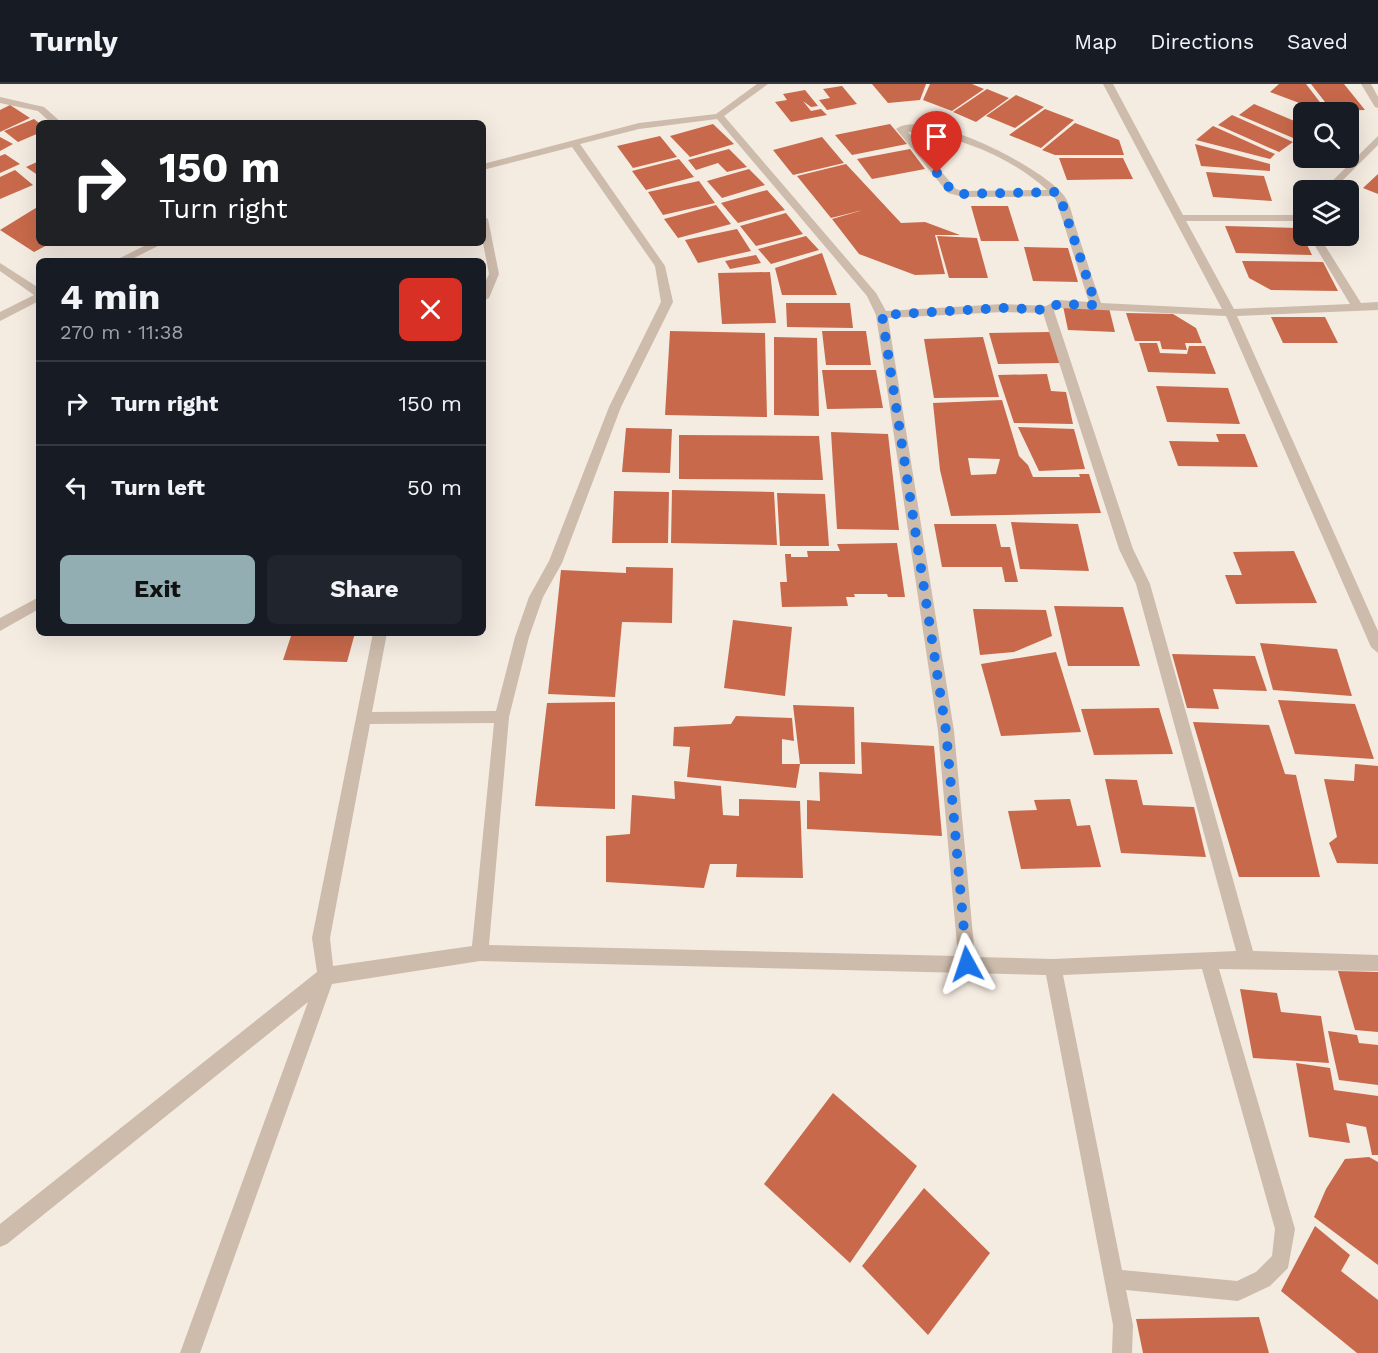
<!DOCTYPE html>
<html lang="en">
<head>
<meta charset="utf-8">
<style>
	:root { --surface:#171b24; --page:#20242c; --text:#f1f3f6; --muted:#9ea1a6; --line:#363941; --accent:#92aeb2 }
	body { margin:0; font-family:"Work Sans",sans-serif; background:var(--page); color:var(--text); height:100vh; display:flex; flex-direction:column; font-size:22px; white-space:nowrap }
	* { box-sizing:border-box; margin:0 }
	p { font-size:20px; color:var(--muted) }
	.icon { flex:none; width:33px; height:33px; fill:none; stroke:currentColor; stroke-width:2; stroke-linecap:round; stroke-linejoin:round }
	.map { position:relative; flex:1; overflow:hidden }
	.sheet { position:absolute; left:36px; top:174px; width:450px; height:378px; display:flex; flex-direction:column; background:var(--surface); border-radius:9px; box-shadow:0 6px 24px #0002 }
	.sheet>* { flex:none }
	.hud { position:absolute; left:36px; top:36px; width:450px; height:126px; border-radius:9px; box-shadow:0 6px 24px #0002; background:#202124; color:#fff; overflow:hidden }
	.buttons { position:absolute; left:1293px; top:18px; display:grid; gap:12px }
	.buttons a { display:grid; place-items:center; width:66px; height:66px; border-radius:9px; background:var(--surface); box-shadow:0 6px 24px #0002; font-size:30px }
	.pin { position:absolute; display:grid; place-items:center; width:51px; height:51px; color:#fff; margin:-62px -26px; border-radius:50% 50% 50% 0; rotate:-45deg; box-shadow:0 0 6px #0007 }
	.pin .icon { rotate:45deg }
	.me { position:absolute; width:66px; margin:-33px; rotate:355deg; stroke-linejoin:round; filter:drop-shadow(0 0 4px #0008) }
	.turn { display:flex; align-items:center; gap:21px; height:126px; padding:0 24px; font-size:27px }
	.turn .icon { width:78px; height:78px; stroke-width:2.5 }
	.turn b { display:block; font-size:42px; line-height:51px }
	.round { display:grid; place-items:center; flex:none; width:63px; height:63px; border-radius:9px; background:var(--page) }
	.overview { display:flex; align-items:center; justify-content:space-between; height:102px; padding:0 24px }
	h1 { font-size:36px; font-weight:700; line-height:45px }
	.action { display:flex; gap:12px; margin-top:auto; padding:12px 24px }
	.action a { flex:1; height:69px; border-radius:9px; background:var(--accent); color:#111; font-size:24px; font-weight:700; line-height:69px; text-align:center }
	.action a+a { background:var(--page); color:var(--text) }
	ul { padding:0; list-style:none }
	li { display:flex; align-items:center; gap:18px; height:84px; padding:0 24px; border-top:2px solid var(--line) }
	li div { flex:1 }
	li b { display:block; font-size:22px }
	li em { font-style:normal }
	header { display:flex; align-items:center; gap:36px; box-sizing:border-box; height:84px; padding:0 30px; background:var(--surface); border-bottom:2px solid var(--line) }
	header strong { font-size:28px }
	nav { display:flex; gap:33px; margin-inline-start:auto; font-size:21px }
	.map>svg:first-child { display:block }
</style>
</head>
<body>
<header>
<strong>Turnly</strong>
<nav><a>Map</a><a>Directions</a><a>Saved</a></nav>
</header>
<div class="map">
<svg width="1378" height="1269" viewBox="0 0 1378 1269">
	<rect width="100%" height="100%" fill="#f4ebe1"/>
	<path fill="#c8694b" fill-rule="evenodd" d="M872,0h54l-6,16 -32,3z
		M930,0h42l12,5 -32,22 -29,-11z
		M1279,0h27l20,26h-8l-48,-18z
		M1311,0h33l21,26 -33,1z
		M842,2l15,18 -30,6 -8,-10 11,-2 -7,-9z
		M987,5l22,9 -33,24 -23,-10z
		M805,6l13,16 -7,1 -8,-6 8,10 10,-2 6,6 -36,7 -16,-20 12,-2 -4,-6z
		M1016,11l28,12 -29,21 -29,-12z
		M1254,20l50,21v11l-6,4 -59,-25z
		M10,21l20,13 -30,14v-22z
		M1045,25l29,11 -33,28 -32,-13z
		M1232,31l61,27 -14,10 -61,-27z
		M34,35l5,4v10l-21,9 -14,-11z
		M1075,39l44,17 5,15h-69l-13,-5z
		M713,40l21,20 -44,13 -20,-21z
		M890,40l17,20 -55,11 -17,-20z
		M1213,42l62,28 -5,5 -74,-19z
		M660,52l17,21 -44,11 -16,-22z
		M0,53l13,7 -13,7z
		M822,53l22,26 -51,12 -20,-25z
		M1195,60l75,20v7l-69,-5z
		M729,65l18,18 -20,5 -9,-9 -22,7 -8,-10z
		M910,65l15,20 -53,10 -15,-20z
		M5,70l15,10 -20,9v-17z
		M1059,74h64l10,21 -66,1z
		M679,75l15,18 -48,13 -14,-19z
		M39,77v15l-13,-9z
		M846,80l55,59 24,-1 35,13h-25l10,39 -30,1 -56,-21 -27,-35 31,-9 -32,8 -34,-42z
		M749,85l16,16 -43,13 -15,-17z
		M15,86l18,15 -33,14v-22z
		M1206,88l58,4 8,25 -59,-4z
		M1378,90v20l-15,-6z
		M699,97l16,22 -52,12 -15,-23z
		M767,106l18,20 -47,13 -17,-20z
		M716,121l15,19 -53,14 -14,-19z
		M39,122v37h12l-17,9 -34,-22z
		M971,122h37l11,35h-38z
		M786,129l17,21 -47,12 -16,-20z
		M1225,142l74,2 13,27 -76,-2z
		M737,145l14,22 -53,12 -13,-23z
		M806,152l13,14 -48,14 -13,-15z
		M937,152l40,2 11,40h-39z
		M1024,163l44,1 10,34 -45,-1z
		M822,169l15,42h-55l-7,-27z
		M756,171l5,8 -31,6 -5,-8z
		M1242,177l81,1 15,29 -67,-1 -22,-12z
		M770,188l6,51 -54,1 -4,-51z
		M786,219h64l3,25 -66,-1z
		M1063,222l46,2 6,24 -47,-2z
		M1126,229l47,1 23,14 6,15h-17l2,7 -25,-1 -2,-8h-25z
		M1271,233h54l13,26h-55z
		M670,247l95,2 2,84 -102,-2z
		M822,247h44l5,34h-45z
		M1050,248l10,31 -62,1 -9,-31z
		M774,253l43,1 2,78 -45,-1z
		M983,253l16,60 -65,1 -10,-59z
		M1139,259h18l3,10 27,1 2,-8h16l11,28 -68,-2z
		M822,286h54l7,38 -56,1z
		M1047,290l4,17 15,1 7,32 -59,-1 -16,-48z
		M1156,302l72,2 12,36 -73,-2z
		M1002,316l17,56 9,9 5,12h47l-1,-3h10l12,39 -150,3 -11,-46 -7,-67zM968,374l32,1 -4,15 -25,1z
		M1018,343l56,2 11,40 -46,2z
		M626,344l46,1 -2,44 -48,-1z
		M831,348l57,2 11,96 -62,-1z
		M1216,350h29l13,33 -80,-1 -9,-25 50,1z
		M679,351l140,1 4,44 -144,-1z
		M672,406l102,2 3,53 -106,-2z
		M614,407l55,1 -1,51h-56z
		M777,409l48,1 4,52h-49z
		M1011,438l67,2 11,47 -69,-2z
		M934,440h62l5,23h9l8,35h-13l-3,-15h-60z
		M897,459l8,54h-17l-1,-3h-33l1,3h-9l2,9 -66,1 -2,-25h7l-2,-28h6v3h17l-1,-6h33l-3,-7z
		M1294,467l23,52 -81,1 -11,-29h17l-9,-23z
		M626,483l47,1 -1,55 -50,-1 -7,75 -67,-3 13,-124 65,3z
		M1054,522l69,1 17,59h-72z
		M973,525l73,1 6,26 -38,16 -34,3z
		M733,536l59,7 -7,69 -61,-8z
		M292,549h63l-8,29 -64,-2z
		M1260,559l77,6 15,47 -79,-6z
		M1056,568l25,80 -80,4 -20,-72z
		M1172,570l83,2 12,35 -54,-2 6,20 -32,-1z
		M1278,616l77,4 19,55 -79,-5z
		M615,618v107l-80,-3 12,-103z
		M793,621l61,2 1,57h-55l-4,24 -109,-11 3,-30 -17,-1 1,-19 57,-3 5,-8 56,2 2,23 -12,-2v25h18z
		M1159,624l14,46 -79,1 -13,-46z
		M1193,638l76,3 16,49 11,1 24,102h-81z
		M861,658l73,4 8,90 -135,-7v-29l13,1 -1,-29 43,2z
		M1355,680l23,2v98l-41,-1 -8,-20 8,-6 -13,-58 30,2z
		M1105,695l32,1 6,25 51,2 12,50 -85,-4z
		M674,697l47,5 2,29 16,1v-17l61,2 3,77 -67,-1 1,-13h-27l-6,24 -98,-6v-46l24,-2 2,-39 43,4z
		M1070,715l7,27 13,-1 11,42 -80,2 -13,-58 29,-1 -3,-10z
		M1338,887l40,1v60l-23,-2z
		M1240,905l37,4 4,19 40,4 8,47 -76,-5z
		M1328,947l29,4 2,8 19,2v40l-39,-5z
		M1296,979l34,5 4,22 44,6v59h-6l-6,-28 -20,-4 4,20 -41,-6z
		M833,1009l84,73 -67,97 -86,-79z
		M1369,1073l9,5v103l-64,-48 12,-28 19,-30z
		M924,1104l66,65 -62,82 -66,-69z
		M1315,1142l35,29 -9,16 37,29v53h-21l-76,-62z
		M1259,1233l10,36h-126l-7,-34z"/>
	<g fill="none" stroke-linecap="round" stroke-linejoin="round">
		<path fill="#cdbbac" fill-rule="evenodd" d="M757,0h11l-44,32 152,177 10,18 117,-7 43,2 12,-6 31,2 -33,-102 -3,-4 -90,1 -15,-4 -52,-64c30,-22 150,40 169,68 6,9 8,22 11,31 8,25 16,50 25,75l121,6 -119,-225h10l70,131h121v6h-118l48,88 116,-5 -41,-68h10l42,67 17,-1v8l-141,6 141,315v22l-7,-6 -145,-331 -166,-8 -6,3 79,238 17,35 103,367 125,4v16l-159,-2 76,260 -7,39 -18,18 -32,15 -112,-11 7,35 -1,28h-20l1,-28 -67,-350 -566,-14 -148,23 -132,369h-20l128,-351 -301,242 -7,3v-23l317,-252 -5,-34 61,-305h14l-15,79 124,-1 19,-74 14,-40 20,-36 60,-154 52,-105 -6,-36 -83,-119 -89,23v-6l156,-41 77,-9zM717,35l150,177 9,19 62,416 20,225 -469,-11 20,-228 20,-80 14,-40 19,-34 59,-156 52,-105 -8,-36 -85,-122 59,-15zM918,47c46,8 94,27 129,59l-84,1 -7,-2 -48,-57zM1003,228l40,1 76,236 17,35 100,367 -183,8 -78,-2 -21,-226 -66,-413zM494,639l-22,223 -139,20 -3,-28 40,-214zM1202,885l73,260 -3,27 -16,16 -19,9 -115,-11 -59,-295z
			M1361,0h10l7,13v11l-3,-1z
			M0,13l44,10 18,16h-11l-13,-12 -38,-8z
			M1378,52v9l-45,45h-10z
			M483,132l5,3 11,55 -10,24 -6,3v-15l6,-12 -6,-31z
			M150,159h14l-36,18h-14z
			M0,179l39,25v13l-39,20v-9l34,-17 -34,-24z
			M39,513v12l-39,22v-13z"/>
	</g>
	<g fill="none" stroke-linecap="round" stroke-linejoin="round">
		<path stroke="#1a73e8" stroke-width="10" stroke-dasharray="0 18" d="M937,89l15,18 11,3 93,-2 5,8 35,105 -38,-1 -10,6 -45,-2 -121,7 64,416 21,233"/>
	</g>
</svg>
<div class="buttons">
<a><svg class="icon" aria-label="search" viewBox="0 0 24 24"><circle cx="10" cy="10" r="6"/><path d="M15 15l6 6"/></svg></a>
<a><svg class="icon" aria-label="layers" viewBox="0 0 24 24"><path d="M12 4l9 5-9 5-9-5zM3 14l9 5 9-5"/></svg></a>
</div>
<div class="pin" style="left:937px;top:89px;background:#d93025"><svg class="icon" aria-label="arrive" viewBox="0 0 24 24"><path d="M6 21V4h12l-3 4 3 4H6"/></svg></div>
<svg class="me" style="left:967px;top:880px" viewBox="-20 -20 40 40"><path d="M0-17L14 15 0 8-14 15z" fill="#1a73e8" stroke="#fff" stroke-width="4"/></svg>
<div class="hud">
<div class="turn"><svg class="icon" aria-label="right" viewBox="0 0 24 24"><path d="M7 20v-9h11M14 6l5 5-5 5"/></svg><div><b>150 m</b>Turn right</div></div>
</div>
<section class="sheet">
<div class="overview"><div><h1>4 min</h1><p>270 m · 11:38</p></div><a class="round" style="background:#d93025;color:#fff"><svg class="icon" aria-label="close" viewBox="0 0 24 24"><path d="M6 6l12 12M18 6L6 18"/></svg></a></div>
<ul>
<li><svg class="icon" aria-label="right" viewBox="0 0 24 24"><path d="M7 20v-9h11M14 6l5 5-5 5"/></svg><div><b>Turn right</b></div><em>150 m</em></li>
<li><svg class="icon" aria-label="left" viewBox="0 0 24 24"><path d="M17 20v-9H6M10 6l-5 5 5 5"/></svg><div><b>Turn left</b></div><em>50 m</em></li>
</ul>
<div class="action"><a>Exit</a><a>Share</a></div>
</section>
</div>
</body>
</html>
